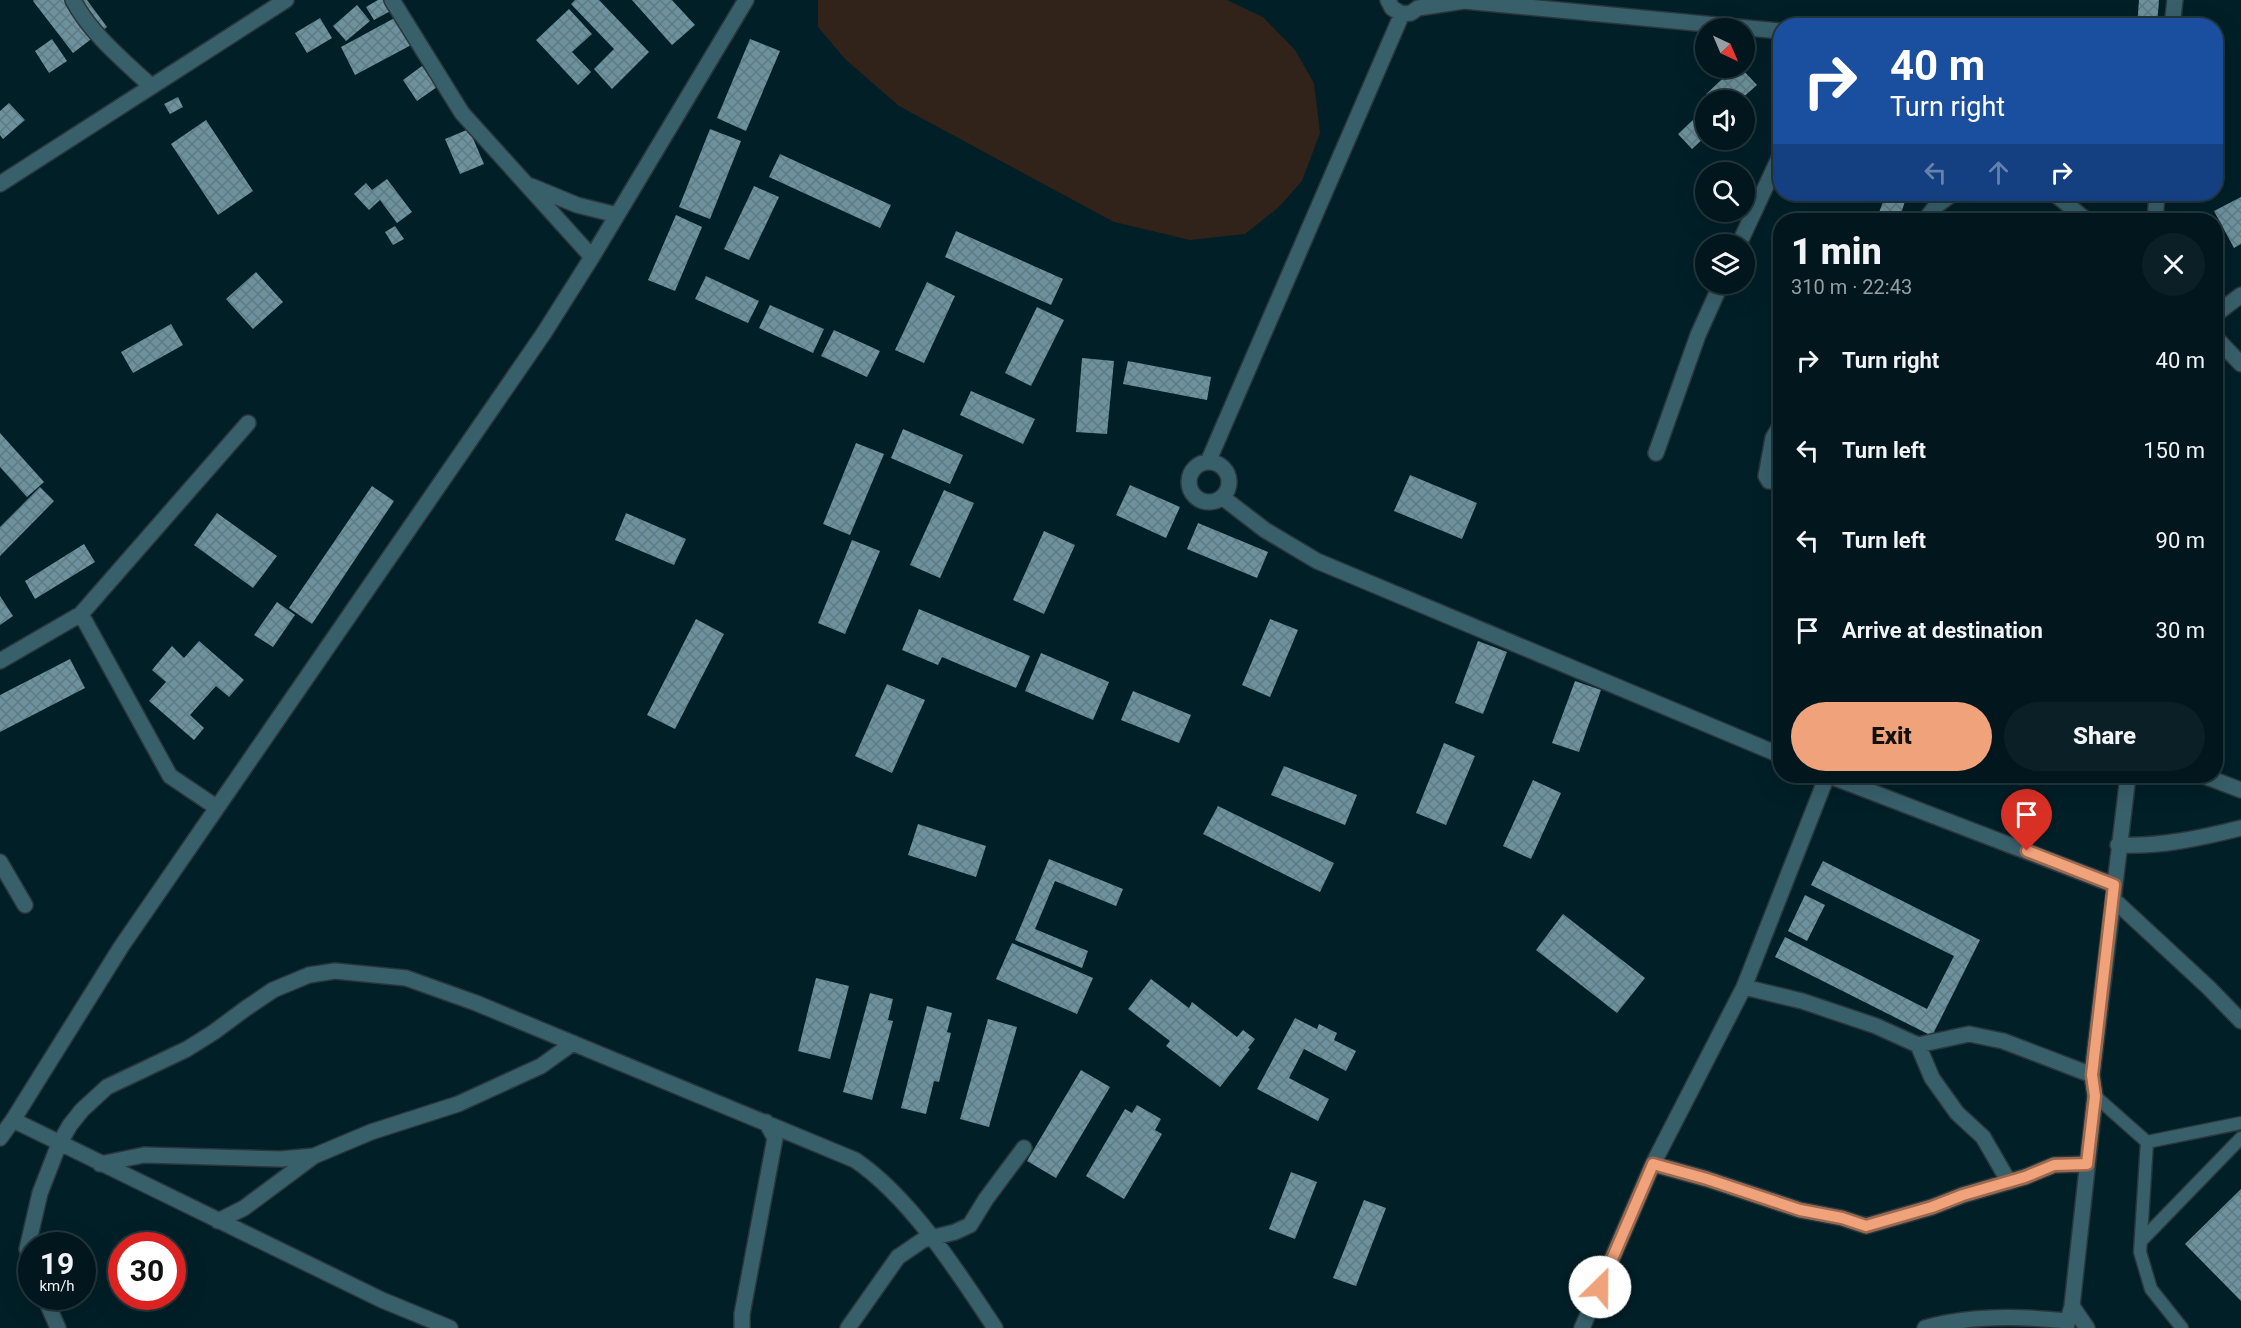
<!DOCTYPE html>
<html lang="en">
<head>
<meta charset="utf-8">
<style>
	:root { --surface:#01171d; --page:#0b2026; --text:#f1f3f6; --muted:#969fa4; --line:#23363b; --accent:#f0a27a }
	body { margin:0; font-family:Roboto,sans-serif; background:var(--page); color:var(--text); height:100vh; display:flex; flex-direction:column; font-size:22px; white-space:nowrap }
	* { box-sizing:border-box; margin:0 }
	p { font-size:20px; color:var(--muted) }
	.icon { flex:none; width:33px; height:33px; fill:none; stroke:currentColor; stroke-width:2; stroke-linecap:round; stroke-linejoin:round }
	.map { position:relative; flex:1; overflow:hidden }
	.sheet { position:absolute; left:1773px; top:213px; width:450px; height:570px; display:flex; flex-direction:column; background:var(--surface); border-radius:24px; box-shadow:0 6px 24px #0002,0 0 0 2px var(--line) }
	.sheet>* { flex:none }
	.hud { position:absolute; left:1773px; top:18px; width:450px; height:183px; border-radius:24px; box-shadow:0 6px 24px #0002,0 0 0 2px var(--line); background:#1a4fa0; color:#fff; overflow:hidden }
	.needle { width:39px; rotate:136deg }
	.tools { position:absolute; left:1695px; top:18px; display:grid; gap:12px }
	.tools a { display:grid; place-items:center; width:60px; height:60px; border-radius:50%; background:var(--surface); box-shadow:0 6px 24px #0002,0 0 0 2px var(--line); font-size:30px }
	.speed { position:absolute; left:18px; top:1232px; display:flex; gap:12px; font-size:30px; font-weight:700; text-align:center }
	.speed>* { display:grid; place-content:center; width:78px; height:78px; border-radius:50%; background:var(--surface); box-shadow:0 6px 24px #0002,0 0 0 2px var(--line); line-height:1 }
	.speed small { font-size:15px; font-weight:400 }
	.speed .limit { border:9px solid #d22; background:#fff; color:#111 }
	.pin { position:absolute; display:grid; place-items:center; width:51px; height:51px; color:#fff; margin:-62px -26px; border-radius:50% 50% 50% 0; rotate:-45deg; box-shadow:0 0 6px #0007 }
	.pin .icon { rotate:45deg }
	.me { position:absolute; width:66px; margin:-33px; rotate:23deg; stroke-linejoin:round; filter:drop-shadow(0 0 4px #0008) }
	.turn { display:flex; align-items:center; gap:21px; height:126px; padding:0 18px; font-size:27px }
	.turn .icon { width:78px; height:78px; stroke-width:2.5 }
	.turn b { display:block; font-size:42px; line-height:51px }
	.lanes { display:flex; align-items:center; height:57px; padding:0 18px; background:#0003; justify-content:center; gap:30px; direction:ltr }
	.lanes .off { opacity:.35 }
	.round { display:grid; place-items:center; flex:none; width:63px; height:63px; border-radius:32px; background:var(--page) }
	.summary { display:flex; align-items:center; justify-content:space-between; height:102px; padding:0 18px }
	h1 { font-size:36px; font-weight:800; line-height:45px }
	.action { display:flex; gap:12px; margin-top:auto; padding:12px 18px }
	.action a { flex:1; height:69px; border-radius:36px; background:var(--accent); color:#111; font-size:24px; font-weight:800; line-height:69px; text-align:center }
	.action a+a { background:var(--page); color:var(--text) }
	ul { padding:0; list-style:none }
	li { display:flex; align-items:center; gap:18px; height:90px; padding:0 18px }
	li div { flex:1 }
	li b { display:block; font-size:22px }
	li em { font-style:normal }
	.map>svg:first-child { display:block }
</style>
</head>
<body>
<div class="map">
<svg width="2241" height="1328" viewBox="0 0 2241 1328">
	<defs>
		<pattern id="building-cross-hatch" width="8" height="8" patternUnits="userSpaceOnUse" patternTransform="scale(1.5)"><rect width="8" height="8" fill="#6d929d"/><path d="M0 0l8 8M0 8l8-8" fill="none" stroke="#5e7a82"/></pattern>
	</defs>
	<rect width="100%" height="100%" fill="#011f27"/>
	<path fill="#31221a" d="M818,0h409l36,17 32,33 19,33 6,50 -18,48 -23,26 -34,27 -55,6 -76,-18 -215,-116 -54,-47 -27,-32z"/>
	<path fill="url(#building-cross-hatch)" d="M34,0h53l20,27 -34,26 -40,-52z
		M378,0h14l4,8 -22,12 -8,-13z
		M575,0h24l50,52 -37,37 -18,-20 20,-20 -43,-45z
		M632,0h40l23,25 -23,20z
		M2139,0h20l-2,26h-20z
		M357,5l13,16 -24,20 -13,-15z
		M569,9l23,25 -20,18 19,20 -13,13 -42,-45z
		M400,15l15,28 -60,32 -14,-28z
		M320,18l12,20 -25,15 -12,-20z
		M52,39l15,22 -18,12 -14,-22z
		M750,39l30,12 -34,80 -29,-13z
		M422,66l15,21 -20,14 -14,-21z
		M1734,68h7l16,17 -17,15h-28l-6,-6z
		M178,97l5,10 -13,7 -6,-10z
		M9,103l16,17 -22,19 -3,-4v-24z
		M1695,118l11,11v7l-14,13 -14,-15z
		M206,120l47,71 -35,24 -47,-71z
		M469,129l15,35 -24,10 -15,-35z
		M710,129l31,12 -31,78 -31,-12z
		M780,154l111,51 -11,23 -111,-51z
		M387,179l25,33 -15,11 -17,-23 -11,10 -15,-16 12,-11 6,7z
		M754,186l25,11 -30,63 -25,-11z
		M1886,194l21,1 -8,25 -21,-5z
		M2241,197v47l-7,4 -20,-37z
		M676,215l26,12 -27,64 -27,-11z
		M395,226l9,13 -11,6 -8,-13z
		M956,231l107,48 -12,26 -106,-48z
		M256,272l27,30 -30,27 -27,-30z
		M706,276l53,25 -11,22 -53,-24z
		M927,282l28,14 -31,67 -29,-13z
		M770,305l54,24 -11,24 -54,-25z
		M1037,307l27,13 -33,66 -26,-13z
		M171,324l12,21 -50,28 -12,-21z
		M834,330l46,21 -13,26 -46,-21z
		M1082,358l32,3 -7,73 -31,-2z
		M1128,361l83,16 -4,23 -84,-16z
		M971,391l64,28 -12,25 -63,-29z
		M903,429l60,26 -13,29 -59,-26z
		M0,433l44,49 -17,15 -27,-30z
		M856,443l28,11 -34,81 -27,-11z
		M1410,475l67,28 -15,36 -68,-28z
		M1130,485l50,22 -14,31 -50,-23z
		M372,486l22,15 -82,123 -23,-16z
		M40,487l14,14 -54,55v-29z
		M944,490l30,13 -34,75 -30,-13z
		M217,513l60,43 -24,32 -59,-43z
		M626,513l60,26 -12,26 -59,-25z
		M1198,523l70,29 -11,26 -70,-29z
		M1044,531l31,14 -31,69 -31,-14z
		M852,540l28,11 -35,83 -27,-11z
		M84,544l11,18 -60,37 -10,-18z
		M0,596l13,20 -13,9z
		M277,602l18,13 -22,32 -19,-12z
		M919,609l111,47 -14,32 -74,-31 -4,8 -36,-15z
		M696,619l28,15 -49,95 -28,-14z
		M1270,619l28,11 -28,67 -28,-12z
		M199,641l45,39 -15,17 -13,-11 -26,29 14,13 -10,12 -45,-39 17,-19 -14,-12 20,-24 12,12z
		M1478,641l29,11 -24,62 -28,-11z
		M1041,653l68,29 -16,38 -68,-29z
		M70,659l15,29 -85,44v-37z
		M1575,681l26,9 -22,62 -27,-9z
		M887,684l38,16 -33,73 -37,-17z
		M1133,691l58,24 -12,28 -58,-23z
		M1444,743l31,13 -29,69 -30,-12z
		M1284,766l73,29 -12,30 -74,-30z
		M1533,780l28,13 -30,66 -28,-13z
		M1218,806l116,57 -14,29 -117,-58z
		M918,824l68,22 -10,31 -68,-22z
		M1049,859l74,30 -7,17 -61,-25 -20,48 53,22 -6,17 -67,-28z
		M1823,861l157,79 -48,96 -157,-79 10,-20 142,72 27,-53 -143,-71z
		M1805,895l20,10 -18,36 -19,-10z
		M1563,914l82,64 -28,35 -81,-63z
		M1012,943l81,35 -16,36 -81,-35z
		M816,978l33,8 -19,73 -32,-8z
		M1151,979l38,29 3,-6 45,35 6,-7 12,9 -7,9 2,1 -30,38 -54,-41 4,-5 -42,-32z
		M870,993l23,6 -5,21 5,1 -21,79 -29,-8z
		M927,1006l25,7 -5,19 4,1 -12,49 -5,-1 -8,33 -25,-6z
		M1295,1018l22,11 2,-5 18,9 -3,7 22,11 -10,20 -42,-22 -15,29 40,21 -11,22 -61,-32z
		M988,1019l29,8 -28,100 -29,-8z
		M1081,1070l29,17 -54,91 -29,-17z
		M1137,1105l24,14 -6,11 7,4 -38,65 -38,-23 39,-67 7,4z
		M1291,1172l26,10 -22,57 -26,-10z
		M2241,1189v112l-56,-57z
		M1364,1200l22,8 -30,78 -23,-8z"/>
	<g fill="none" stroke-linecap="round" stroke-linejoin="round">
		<defs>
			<path id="service" d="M2095,1096l52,46
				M2147,1142l-7,110 11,37 31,39
				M2147,1142l94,-19
				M2141,1241l100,-103"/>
			<path id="minor" d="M73,0c18,34 50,60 78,86
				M392,0l70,113 130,144
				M1388,0l4,8 10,6 9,-1 7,-5 46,-7 316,30
				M2172,26l3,-26
				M0,184l286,-184
				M531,186l46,19 40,10
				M2055,194l31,26
				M1925,220l11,-14 16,-12
				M2155,220l2,-26
				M1739,244l41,-88
				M2216,314l25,-19
				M2216,338l25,26
				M1780,426l-7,12 -7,38 3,5h11
				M1656,453l42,-118 23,-51
				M1208,462l194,-448
				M1189 482a20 20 0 1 1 40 0a20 20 0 1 1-40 0Z
				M1222,497l43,33 52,31 463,194
				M81,614l89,162 46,31
				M0,661l81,-47 167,-191
				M1830,776l284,109
				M2204,776l37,14
				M2118,845c42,2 83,-7 123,-17
				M0,862l25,43
				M2113,899l96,89 32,33
				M1744,987l58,14 74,25 42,19 51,-11 34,7 89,34
				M1918,1045l14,33 25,35 26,24 26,45
				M13,1120l369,180 68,28
				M0,1138l13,-18 108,-173 423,-614 48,-76 154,-257
				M100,1164l44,-9 137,4 33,-3 57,-24 87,-28 83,-38 32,-23
				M1653,1164l54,15 93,31 42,8 24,8 66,-19 31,-12 62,-18 29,-12 33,-1
				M218,1221l26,-13 70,-52
				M32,1266l-5,-17 13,-56 19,-49 11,-19 12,-15 25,-23 80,-38 27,-17 31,-23 28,-19 36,-15 26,-4 71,7 70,25 379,157c55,37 103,112 140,168
				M44,1296l14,32
				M2072,1306l15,22
				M742,1328v-14l33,-176 -9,-16
				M848,1328l50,-71 25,-17 32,-8 15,-7 16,-26 38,-51
				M1582,1328l71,-164 91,-177 83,-211
				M1925,1328c45,-13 96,-12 142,-7
				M2066,1328l6,-22 23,-210 -3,-21 36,-299"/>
		</defs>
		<use href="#service" stroke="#2b363b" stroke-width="15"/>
		<use href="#minor" stroke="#2b363b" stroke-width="18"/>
		<use href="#service" stroke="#38606b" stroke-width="12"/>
		<use href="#minor" stroke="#38606b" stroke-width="15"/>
	</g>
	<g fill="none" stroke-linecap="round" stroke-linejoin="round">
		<defs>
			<path id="route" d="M1600,1287l53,-123 54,15 93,31 42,8 24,8 66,-19 31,-12 62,-18 29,-12 33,-1 8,-68 -3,-21 22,-190 -87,-34"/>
		</defs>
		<use href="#route" stroke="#9c694f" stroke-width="15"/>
		<use href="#route" stroke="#f0a27a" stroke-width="10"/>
	</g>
</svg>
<div class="tools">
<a><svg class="needle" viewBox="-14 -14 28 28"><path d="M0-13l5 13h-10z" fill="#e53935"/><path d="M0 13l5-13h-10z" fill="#969fa4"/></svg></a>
<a><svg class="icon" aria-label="sound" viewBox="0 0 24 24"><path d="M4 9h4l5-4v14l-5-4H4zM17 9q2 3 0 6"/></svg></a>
<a><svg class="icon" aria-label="search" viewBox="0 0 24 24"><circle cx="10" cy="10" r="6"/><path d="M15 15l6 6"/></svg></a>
<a><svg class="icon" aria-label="layers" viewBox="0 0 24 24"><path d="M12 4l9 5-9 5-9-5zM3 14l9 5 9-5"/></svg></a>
</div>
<div class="speed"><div>19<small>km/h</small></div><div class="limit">30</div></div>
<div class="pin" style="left:2027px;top:851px;background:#d93025"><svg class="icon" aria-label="arrive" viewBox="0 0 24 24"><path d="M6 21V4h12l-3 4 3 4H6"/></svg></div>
<svg class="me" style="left:1600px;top:1287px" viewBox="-20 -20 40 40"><circle r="19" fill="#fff"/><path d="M0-13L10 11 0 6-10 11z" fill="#f0a27a"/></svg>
<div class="hud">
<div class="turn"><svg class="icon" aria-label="right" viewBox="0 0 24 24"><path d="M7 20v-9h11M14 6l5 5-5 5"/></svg><div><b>40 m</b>Turn right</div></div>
<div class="lanes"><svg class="icon off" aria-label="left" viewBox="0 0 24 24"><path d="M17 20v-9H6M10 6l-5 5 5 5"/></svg><svg class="icon off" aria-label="ahead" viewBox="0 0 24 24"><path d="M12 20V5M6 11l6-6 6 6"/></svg><svg class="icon" aria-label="right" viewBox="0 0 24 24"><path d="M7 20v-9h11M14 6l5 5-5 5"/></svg></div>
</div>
<section class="sheet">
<div class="summary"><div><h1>1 min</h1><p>310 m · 22:43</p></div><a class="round"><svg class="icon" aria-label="close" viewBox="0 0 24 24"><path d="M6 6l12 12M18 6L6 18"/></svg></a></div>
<ul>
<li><svg class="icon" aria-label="right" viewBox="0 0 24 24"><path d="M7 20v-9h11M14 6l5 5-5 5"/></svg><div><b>Turn right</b></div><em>40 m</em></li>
<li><svg class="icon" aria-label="left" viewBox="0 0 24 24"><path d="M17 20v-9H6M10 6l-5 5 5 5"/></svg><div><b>Turn left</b></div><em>150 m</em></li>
<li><svg class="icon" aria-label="left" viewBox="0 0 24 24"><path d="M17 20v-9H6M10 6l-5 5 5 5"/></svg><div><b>Turn left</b></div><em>90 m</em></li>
<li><svg class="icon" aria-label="arrive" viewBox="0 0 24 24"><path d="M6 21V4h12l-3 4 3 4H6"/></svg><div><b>Arrive at destination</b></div><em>30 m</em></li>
</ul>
<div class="action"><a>Exit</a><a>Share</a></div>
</section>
</div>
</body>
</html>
